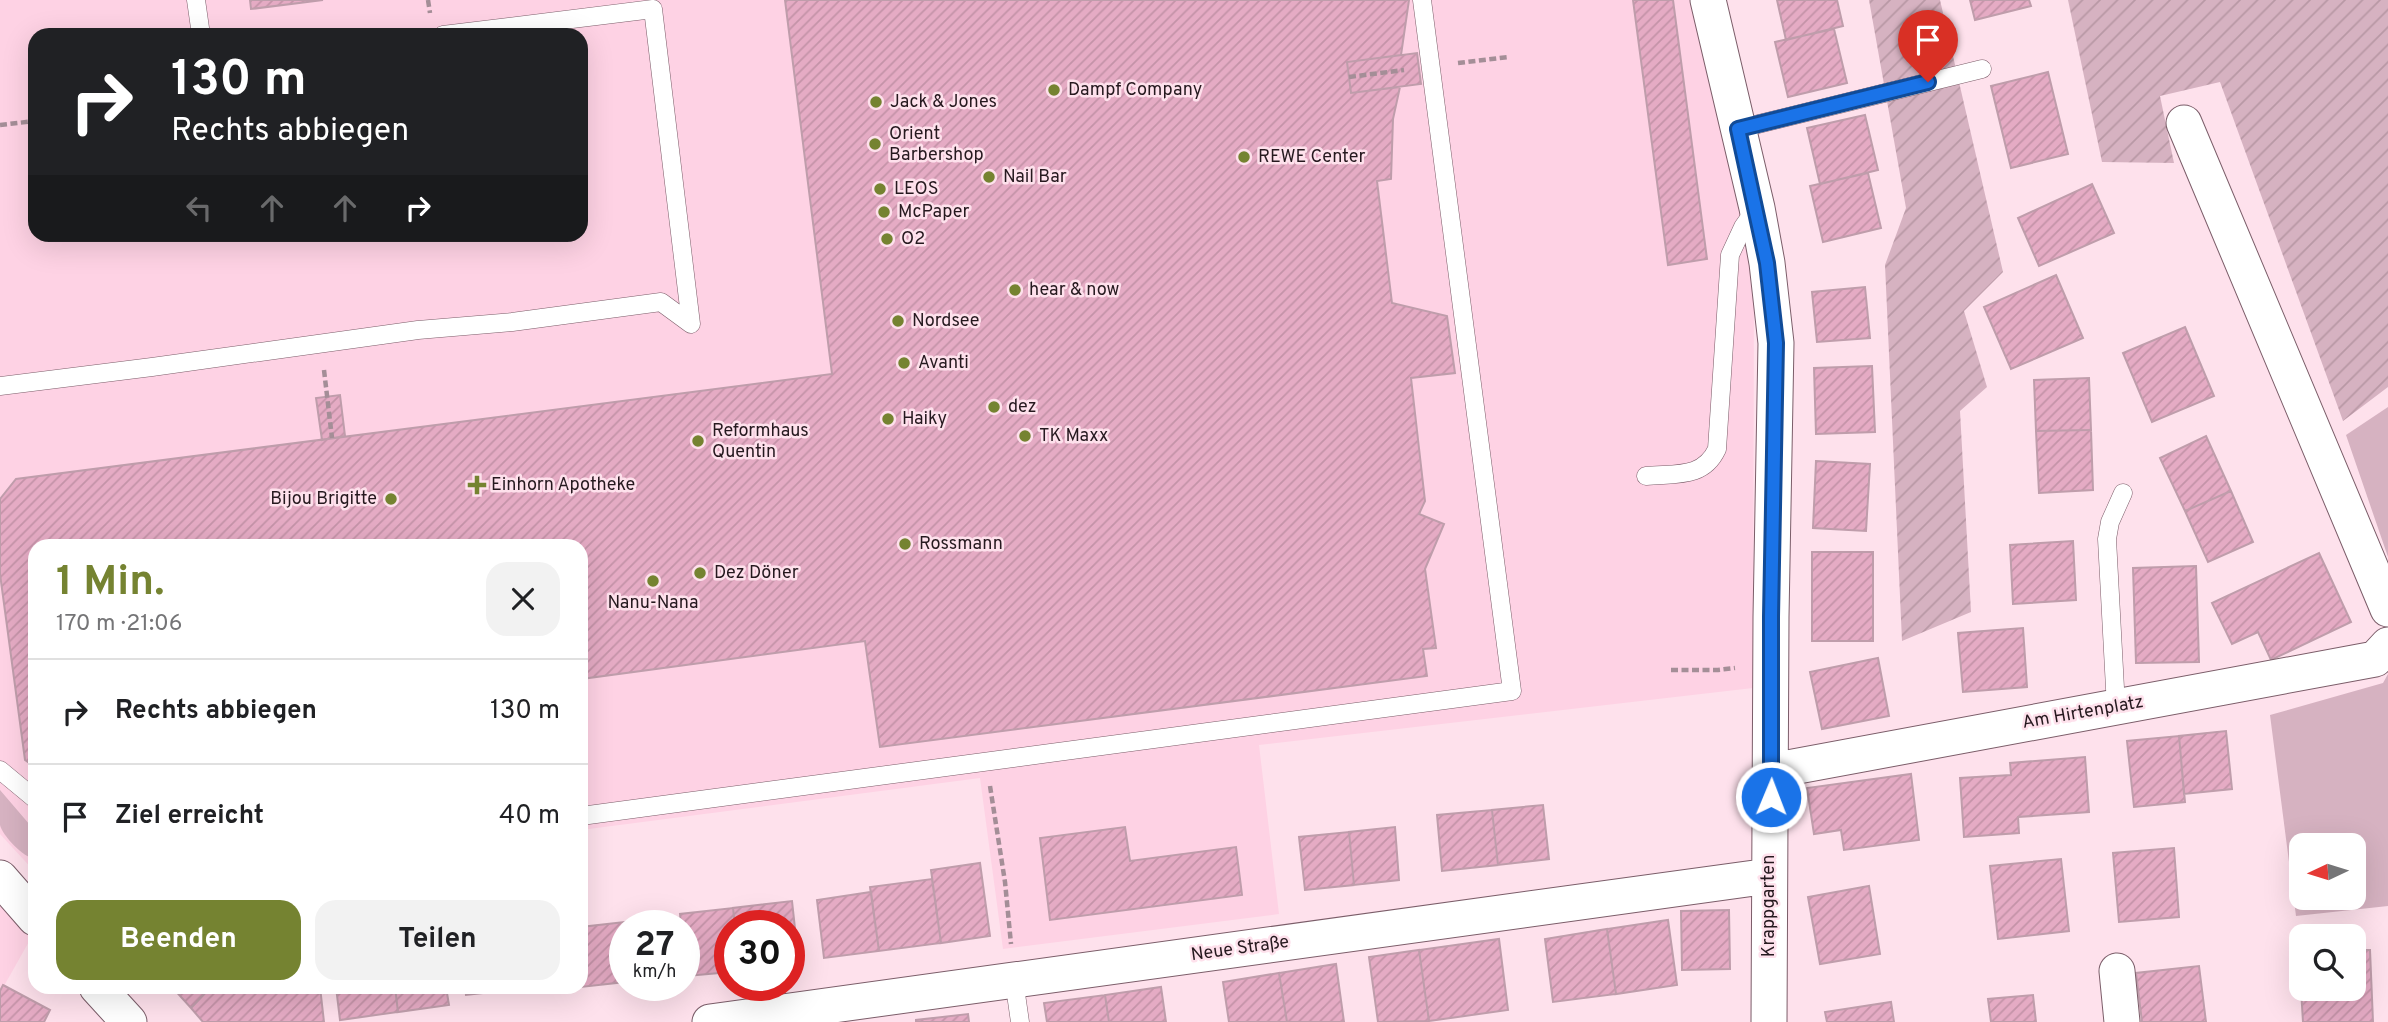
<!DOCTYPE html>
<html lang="de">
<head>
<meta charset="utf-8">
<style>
	:root { --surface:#fff; --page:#f2f2f2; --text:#202124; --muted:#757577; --line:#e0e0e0; --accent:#758331 }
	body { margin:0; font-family:Overpass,sans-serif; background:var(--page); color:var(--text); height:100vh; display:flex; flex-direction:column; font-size:26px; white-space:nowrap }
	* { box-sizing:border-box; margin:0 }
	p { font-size:23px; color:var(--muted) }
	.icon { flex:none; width:38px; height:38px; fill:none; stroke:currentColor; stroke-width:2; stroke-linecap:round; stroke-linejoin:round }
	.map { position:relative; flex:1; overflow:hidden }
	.sheet { position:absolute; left:28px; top:539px; width:560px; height:455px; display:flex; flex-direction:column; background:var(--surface); border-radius:21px; box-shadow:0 7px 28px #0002 }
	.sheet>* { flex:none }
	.guide { position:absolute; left:28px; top:28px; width:560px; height:214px; border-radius:21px; box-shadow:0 7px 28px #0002; background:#202124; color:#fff; overflow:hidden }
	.needle { width:46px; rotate:266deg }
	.tools { position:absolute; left:2289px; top:833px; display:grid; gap:14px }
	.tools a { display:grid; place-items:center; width:77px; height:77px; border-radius:14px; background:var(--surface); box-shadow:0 7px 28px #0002; font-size:35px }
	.speed { position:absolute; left:609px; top:910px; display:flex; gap:14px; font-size:35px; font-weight:700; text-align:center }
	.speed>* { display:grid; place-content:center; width:91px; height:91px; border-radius:50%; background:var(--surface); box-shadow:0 7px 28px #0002; line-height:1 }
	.speed small { font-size:18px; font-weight:400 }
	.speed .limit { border:10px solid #d22; background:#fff; color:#111 }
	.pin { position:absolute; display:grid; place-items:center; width:60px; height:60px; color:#fff; margin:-72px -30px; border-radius:50% 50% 50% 0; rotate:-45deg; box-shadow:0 0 7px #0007 }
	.pin .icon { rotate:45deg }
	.me { position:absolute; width:77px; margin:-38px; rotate:1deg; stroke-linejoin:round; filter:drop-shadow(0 0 5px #0008) }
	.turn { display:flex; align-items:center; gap:24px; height:147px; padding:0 28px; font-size:32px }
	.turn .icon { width:91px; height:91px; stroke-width:2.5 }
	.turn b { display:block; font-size:49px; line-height:60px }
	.lanes { display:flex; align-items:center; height:66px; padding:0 28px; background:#0003; justify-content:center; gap:35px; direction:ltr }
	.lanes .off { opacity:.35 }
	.round { display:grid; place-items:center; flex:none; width:74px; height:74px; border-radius:21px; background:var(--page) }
	.summary { display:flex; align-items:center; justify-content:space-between; height:119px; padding:0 28px }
	h1 { font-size:42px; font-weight:700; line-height:52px; color:var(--accent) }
	.button { display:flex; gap:14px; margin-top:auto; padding:14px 28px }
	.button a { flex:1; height:80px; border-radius:21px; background:var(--accent); color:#fff; font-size:28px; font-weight:700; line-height:80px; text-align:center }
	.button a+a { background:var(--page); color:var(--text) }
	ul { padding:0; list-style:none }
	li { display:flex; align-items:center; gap:21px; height:105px; padding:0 28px; border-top:2px solid var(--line) }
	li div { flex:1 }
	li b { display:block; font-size:26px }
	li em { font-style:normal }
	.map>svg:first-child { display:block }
</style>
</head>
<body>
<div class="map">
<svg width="2388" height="1022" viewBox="0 0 2388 1022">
	<defs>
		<pattern id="garden-furrows" width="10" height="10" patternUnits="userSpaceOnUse" patternTransform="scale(1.75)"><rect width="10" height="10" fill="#d6b2c1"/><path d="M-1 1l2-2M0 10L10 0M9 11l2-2" fill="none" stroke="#b898a5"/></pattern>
		<pattern id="building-hatch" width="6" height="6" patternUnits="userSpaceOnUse" patternTransform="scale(1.75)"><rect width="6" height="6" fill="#e5abc4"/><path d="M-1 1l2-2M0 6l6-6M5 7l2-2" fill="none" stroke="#c493a8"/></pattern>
	</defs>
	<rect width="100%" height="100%" fill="#fee1ec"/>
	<path fill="#fed2e4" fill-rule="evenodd" d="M0,0h1691l63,268 -1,420 -494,57 20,169 -276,35 -23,-171 -399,52v-284h-546v326l-35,-38zM35,35h546v199h-546z
		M0,879l35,52 -35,62z"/>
	<path fill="#d6b2c1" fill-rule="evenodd" d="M2388,407v150l-42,-122z
		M2388,674v232l-92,10 -26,-201 113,-32zM2301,845h53v53h-53z
		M0,790l30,35 5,3v31c-11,-1 -33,-24 -35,-34 0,-11 0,-24 0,-35z"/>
	<path fill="url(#garden-furrows)" d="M1869,0h71l63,272 -39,39 23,76 -27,24 11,201 -69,29 -17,-376 21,-57z
		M2068,0h320v387l-45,34 -123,-339 -60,14 14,67 -72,-1z"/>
	<path fill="url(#building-hatch)" stroke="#bf9dab" stroke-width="2" d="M250,0h73l-72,9z
		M785,0h624l-8,55 -54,7 4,31 49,-6 -7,32 -2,60 -14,2 15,122 55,13 8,57 -44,5 14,123 -6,13 25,10 -19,45 11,79 -13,1 4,27 -547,71 -15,-106 -284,38v-133h-546v221l-10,-7 -25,-186v-75l16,-20 816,-105z
		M1633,0h40l34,259 -39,6z
		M1777,0h60l6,26 -57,14z
		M1970,0h59l2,6 -56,14z
		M1834,29l13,54 -59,14 -13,-55z
		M1417,53l4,31 -70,9 -4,-31z
		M2048,72l20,82 -57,14 -20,-82z
		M1865,115l13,55 -58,14 -13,-56z
		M1868,173l13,55 -58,14 -13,-56z
		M2092,184l22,49 -75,33 -21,-48z
		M2056,275l27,63 -72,31 -27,-62z
		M1865,287l5,51 -53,4 -5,-50z
		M2185,327l29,69 -62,26 -29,-69z
		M1872,366l3,66 -59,2 -2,-66z
		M2089,378l2,52 -55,1 -2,-51z
		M340,395l5,41 -23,4 -6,-42z
		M2091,430l2,60 -54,3 -3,-62z
		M2206,436l25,55 -46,20 -25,-53z
		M1816,461l54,3 -4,67 -53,-3z
		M2231,491l22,51 -45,20 -23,-51z
		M2073,541l3,59 -63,4 -3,-59z
		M1812,552h61v89h-61z
		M2319,553l32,69 -80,38 -13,-28 -26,12 -20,-41z
		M2196,566l3,96 -63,1 -3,-95z
		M2023,628l4,59 -64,5 -5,-59z
		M1878,658l11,58 -67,13 -12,-57z
		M2226,731l6,58 -48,5 -5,-58z
		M2179,736l6,66 -51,5 -7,-66z
		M2085,757l4,55 -71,5 1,16 -55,4 -4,-59 51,-3 -1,-12z
		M1911,774l8,66 -75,10 -3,-20 -27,4 -7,-46z
		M1543,805l6,54 -51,6 -6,-55z
		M1492,810l6,55 -56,6 -5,-56z
		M1125,827l5,34 106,-14 6,48 -192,25 -10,-82z
		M1395,827l4,53 -45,5 -5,-53z
		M1349,832l5,53 -49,5 -6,-53z
		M2174,848l5,69 -60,5 -6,-69z
		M2061,859l8,72 -71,8 -8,-73z
		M980,863l10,73 -49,7 -10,-73z
		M932,879l9,64 -62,8 -9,-64z
		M1869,886l11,68 -60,10 -12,-67z
		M871,892l8,59 -55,7 -7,-58z
		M792,901l7,64 -10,1v-40h-54l-2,-18z
		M733,908l2,18h-5v46l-43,4 -3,-50h-3l-1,-12z
		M1729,910l1,59 -48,1 -1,-59z
		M660,918l1,8h-36v56l-44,5v-60z
		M1668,920l9,65 -61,9 -9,-65z
		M1607,929l9,65 -63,8 -8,-63z
		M1499,939l9,71 -79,11 -10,-71z
		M1419,950l10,71 -51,1 -9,-65z
		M2354,950h16l3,72h-70l-2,-33h53z
		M1336,964l8,58h-57l-8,-49z
		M2199,966l7,56h-64l-6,-49z
		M1279,973l8,49h-58l-6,-40z
		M3,985l47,25 -6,12h-44v-31z
		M172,987h39l-20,21z
		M211,987h109l4,35h-121l-12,-14z
		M336,987h59l3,25 -58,8z
		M395,987h51l3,18 -51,7z
		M465,987h70l-69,8z
		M1161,987l5,35h-57l-4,-27z
		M1105,995l4,27h-62l-3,-19z
		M2033,995l3,27h-45l-3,-23z
		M1891,1002l3,20h-67l-2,-10z
		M968,1014l1,8h-53v-2z"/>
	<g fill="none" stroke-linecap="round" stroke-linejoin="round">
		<defs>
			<path id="service" d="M196,0l5,35
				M1738,129l244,-60
				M0,386l152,-19 266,-37 94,-8 149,-20 30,22 -38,-315 -210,26
				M1646,476c29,-3 57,3 71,-27l13,-194 13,-28 12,-17
				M2116,707l-9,-168 3,-17 13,-29
				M0,770l35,29
				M581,816l931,-125 -90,-691
				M1014,980l6,42"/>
			<path id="minor" d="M1708,0l49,208 10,55 9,80 -5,274 -2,405
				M2184,123l204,486
				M1771,771l604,-112 13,-14
				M0,878l35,40
				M2117,971l5,51
				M97,987l32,35
				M710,1022l1059,-146"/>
		</defs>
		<use href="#service" stroke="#7b5d69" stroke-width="19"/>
		<use href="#minor" stroke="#7b5d69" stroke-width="37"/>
		<path stroke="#a48e97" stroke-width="4.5" stroke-dasharray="7 3.5" stroke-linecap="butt" d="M428,0l2,13
			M1458,63l51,-6
			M1349,77l55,-7
			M0,125l35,-4
			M324,370l8,68
			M1671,670h47l17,-2
			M990,786l15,96 6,62"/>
		<use href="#service" stroke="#fff" stroke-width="18"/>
		<use href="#minor" stroke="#fff" stroke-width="35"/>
	</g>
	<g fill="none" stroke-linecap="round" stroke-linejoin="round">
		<defs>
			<path id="route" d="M1771,797v-180l5,-274 -9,-80 -29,-134 190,-47"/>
		</defs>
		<use href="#route" stroke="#114b97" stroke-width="18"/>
		<use href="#route" stroke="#1a73e8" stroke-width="12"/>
	</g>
	<g fill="#758331" stroke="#fee1ec" stroke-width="2.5">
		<circle cx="1054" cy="90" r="7"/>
		<circle cx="876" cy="102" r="7"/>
		<circle cx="875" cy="144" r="7"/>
		<circle cx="1244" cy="157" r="7"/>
		<circle cx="989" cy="177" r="7"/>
		<circle cx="880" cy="189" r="7"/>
		<circle cx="884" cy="212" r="7"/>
		<circle cx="887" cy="239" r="7"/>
		<circle cx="1015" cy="290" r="7"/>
		<circle cx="898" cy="321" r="7"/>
		<circle cx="904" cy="363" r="7"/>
		<circle cx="994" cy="407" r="7"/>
		<circle cx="888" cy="419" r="7"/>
		<circle cx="1025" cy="436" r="7"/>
		<circle cx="698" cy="441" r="7"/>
		<path d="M473.5 474.5h7v7h7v7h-7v7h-7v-7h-7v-7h7z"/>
		<circle cx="391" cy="499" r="7"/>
		<circle cx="905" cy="544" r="7"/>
		<circle cx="700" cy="573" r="7"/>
		<circle cx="653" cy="581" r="7"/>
	</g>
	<g text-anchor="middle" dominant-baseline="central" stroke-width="5" stroke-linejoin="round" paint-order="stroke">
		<g font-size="18" fill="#26191f" stroke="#fee1ec" text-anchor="start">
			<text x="1068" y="90">Dampf Company</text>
			<text x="890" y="102">Jack &amp; Jones</text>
			<text x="889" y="134">Orient<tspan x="889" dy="21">Barbershop</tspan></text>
			<text x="1258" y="157">REWE Center</text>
			<text x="1003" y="177">Nail Bar</text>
			<text x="894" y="189">LEOS</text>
			<text x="898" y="212">McPaper</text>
			<text x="901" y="239">O2</text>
			<text x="1029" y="290">hear &amp; now</text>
			<text x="912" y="321">Nordsee</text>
			<text x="918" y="363">Avanti</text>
			<text x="1008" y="407">dez</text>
			<text x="902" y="419">Haiky</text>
			<text x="712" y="431">Reformhaus<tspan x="712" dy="21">Quentin</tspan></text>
			<text x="1039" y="436">TK Maxx</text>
			<text x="491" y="485">Einhorn Apotheke</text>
			<text x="377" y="499" text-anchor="end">Bijou Brigitte</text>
			<text x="919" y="544">Rossmann</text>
			<text x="714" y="573">Dez Döner</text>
			<text x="653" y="603" text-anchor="middle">Nanu-Nana</text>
		</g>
		<g font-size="18" fill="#26191f" stroke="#fee1ec">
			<text transform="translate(2083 713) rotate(-10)">Am Hirtenplatz</text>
			<text transform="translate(1769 906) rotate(-90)">Krappgarten</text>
			<text transform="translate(1240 949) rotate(-8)">Neue Straße</text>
		</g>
	</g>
</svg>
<div class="tools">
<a><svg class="needle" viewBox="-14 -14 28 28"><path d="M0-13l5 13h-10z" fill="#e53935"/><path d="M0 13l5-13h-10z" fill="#757577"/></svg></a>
<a><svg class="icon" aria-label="search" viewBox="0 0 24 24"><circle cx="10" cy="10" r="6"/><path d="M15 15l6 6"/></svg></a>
</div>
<div class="speed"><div>27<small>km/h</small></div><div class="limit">30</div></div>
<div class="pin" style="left:1928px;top:82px;background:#d93025"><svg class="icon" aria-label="arrive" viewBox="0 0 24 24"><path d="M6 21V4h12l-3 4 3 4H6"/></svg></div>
<svg class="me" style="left:1771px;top:797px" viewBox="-20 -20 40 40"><circle r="17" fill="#1a73e8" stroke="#fff" stroke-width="3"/><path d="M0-11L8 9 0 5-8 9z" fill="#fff"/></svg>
<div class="guide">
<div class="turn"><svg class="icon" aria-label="right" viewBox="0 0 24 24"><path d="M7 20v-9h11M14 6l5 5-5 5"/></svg><div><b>130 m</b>Rechts abbiegen</div></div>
<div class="lanes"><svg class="icon off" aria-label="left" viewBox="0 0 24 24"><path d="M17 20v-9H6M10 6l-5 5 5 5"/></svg><svg class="icon off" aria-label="ahead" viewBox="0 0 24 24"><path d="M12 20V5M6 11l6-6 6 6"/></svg><svg class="icon off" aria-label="ahead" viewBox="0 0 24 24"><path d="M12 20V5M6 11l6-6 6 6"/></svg><svg class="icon" aria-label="right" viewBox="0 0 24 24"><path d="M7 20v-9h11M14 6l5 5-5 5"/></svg></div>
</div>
<section class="sheet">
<div class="summary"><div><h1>1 Min.</h1><p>170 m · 21:06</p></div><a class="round"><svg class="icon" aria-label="close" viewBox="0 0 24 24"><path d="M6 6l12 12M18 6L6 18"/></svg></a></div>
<ul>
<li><svg class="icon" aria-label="right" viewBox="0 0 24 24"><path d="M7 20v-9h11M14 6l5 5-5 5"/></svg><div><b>Rechts abbiegen</b></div><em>130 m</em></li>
<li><svg class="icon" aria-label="arrive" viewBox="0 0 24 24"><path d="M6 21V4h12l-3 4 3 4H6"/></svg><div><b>Ziel erreicht</b></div><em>40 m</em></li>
</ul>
<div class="button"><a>Beenden</a><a>Teilen</a></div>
</section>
</div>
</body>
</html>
